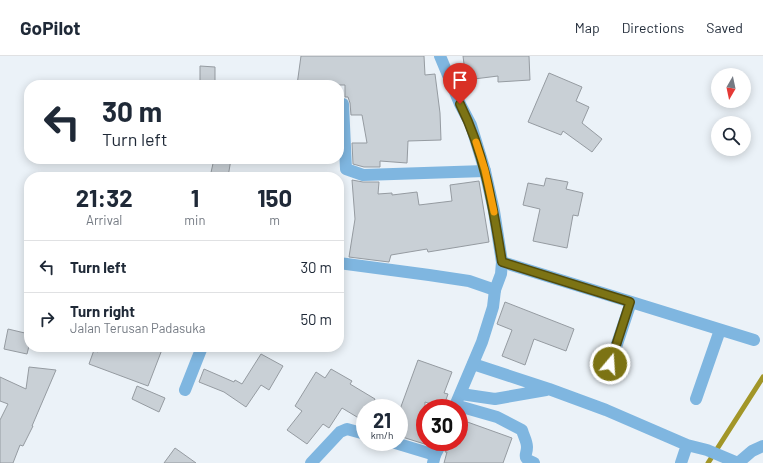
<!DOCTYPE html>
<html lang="en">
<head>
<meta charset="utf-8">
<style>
	:root { --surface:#fff; --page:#f6f6f7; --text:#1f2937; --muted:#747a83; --line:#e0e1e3 }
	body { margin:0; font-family:Barlow,sans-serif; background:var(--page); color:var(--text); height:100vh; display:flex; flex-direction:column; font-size:15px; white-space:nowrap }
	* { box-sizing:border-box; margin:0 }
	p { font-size:13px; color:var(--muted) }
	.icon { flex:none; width:22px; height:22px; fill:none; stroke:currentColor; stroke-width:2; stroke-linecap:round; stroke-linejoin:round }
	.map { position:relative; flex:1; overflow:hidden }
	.drawer { position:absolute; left:24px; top:116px; width:320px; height:180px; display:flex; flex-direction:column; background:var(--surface); border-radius:16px; box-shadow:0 2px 10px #0003 }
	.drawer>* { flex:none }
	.hud { position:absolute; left:24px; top:24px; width:320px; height:84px; border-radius:16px; box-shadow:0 2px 10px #0003; background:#fff; color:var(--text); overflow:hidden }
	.needle { width:26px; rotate:189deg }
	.fabs { position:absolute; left:711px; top:12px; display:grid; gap:8px }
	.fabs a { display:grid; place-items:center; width:40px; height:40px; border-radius:50%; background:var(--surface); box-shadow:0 2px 10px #0003; font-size:20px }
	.speed { position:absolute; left:356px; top:343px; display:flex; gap:8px; font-size:20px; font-weight:700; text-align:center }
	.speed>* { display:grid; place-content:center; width:52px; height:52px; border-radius:50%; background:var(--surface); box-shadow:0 2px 10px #0003; line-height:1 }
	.speed small { font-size:10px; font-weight:400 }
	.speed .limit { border:6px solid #d22; background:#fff; color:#111 }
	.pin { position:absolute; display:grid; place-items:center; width:34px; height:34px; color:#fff; margin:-41px -17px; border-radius:50% 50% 50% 0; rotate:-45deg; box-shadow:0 0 4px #0007 }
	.pin .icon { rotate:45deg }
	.me { position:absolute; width:44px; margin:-22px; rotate:18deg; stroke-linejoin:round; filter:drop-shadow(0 0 3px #0008) }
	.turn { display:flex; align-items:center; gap:14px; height:84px; padding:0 12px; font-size:18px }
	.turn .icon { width:52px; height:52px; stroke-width:2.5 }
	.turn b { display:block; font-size:28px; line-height:34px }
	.eta { display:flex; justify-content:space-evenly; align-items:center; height:68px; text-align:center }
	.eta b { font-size:24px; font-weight:700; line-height:28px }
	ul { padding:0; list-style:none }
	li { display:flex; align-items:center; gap:12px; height:52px; padding:0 12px; border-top:1px solid var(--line) }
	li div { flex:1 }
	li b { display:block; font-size:15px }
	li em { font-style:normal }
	header { display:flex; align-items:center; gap:24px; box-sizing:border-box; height:56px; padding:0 20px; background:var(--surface); border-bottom:1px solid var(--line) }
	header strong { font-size:19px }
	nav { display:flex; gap:22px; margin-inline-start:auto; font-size:14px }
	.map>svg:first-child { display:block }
</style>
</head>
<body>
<header>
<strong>GoPilot</strong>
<nav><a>Map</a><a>Directions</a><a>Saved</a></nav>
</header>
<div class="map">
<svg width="763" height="407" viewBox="0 0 763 407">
	<rect width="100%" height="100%" fill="#ebf2f8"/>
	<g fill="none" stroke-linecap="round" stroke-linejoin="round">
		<path stroke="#a29628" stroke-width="5" d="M708,407l55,-86"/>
	</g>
	<path fill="#c9d0d6" stroke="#959ba1" d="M301,0h123l1,19 10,-1 5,39 1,27 -33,1 -1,22 -27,-2v6h-16l-11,-3 -1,-21h15l-5,-28h-11l-1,-12 -2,-6h-3v-12h-48z
		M463,0h66l1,24 -32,2v-6l-32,4z
		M200,10l15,1v18h-15z
		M549,17l33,14 -6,14 13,6 -7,16 20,16 -10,13 -29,-21 -2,4 -33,-13z
		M214,103h17l-3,18h-18z
		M546,122l22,4 -2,7 17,4 -5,23 -5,-1 -6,33 -34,-7 7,-32 -17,-4 5,-22 16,3z
		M352,124l11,2h16l-1,12 14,-1v2l25,-3 2,13 33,-4 -2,-16 29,-4 10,61 -61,10 -1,-3 -36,6 -2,7 -40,-5 6,-38z
		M505,246l69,27 -8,22 -32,-12 -9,26 -23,-9 10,-26 -15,-6z
		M8,273l21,5v12l-2,8 -23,-5z
		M99,291h64l-15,39 -59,-22 5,-14 4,2z
		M261,298l22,12 -14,24 -8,-5 -15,22 -22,-15 -25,-10 5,-13 30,13 1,-2 7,4z
		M418,304l34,12 -8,21 4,1 -5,14 -18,-6v40h8l-2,4 -32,-10v-24z
		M29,311l27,3 -24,56h1l-10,20 -3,-1 -7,18h-13v-43l8,-16 -8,-3v-24l26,12z
		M331,313l21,12 -2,3 25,15 -5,9h-5v8l-3,4 -20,-12 -13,20 -6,-4 -16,20 -20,-14 15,-19 -7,-5 21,-34 9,6z
		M137,330l28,12 -6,14 -27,-13z
		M459,363l53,19 -9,25h-59l3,-11h-2l4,-10h10z
		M175,392l21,15h-32z"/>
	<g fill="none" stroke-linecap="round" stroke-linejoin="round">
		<path stroke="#7fb6e0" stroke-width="12" d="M343,48l3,65 17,6 122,-4
			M502,206l252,78
			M339,207l90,12 40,6 26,9
			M473,308l76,25 57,21 81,35 20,5 31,13 14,-12 11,-5
			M610,309l21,-63
			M185,334l17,-43
			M461,338l34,5 51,-9
			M696,343l24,-69
			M455,349l42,12 25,13c1,5 5,11 5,17 0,9 -6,10 7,16
			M392,386l43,13
			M311,407l29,-31 7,-3 18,5
			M681,407l6,-18"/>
		<path stroke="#7fb6e0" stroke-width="12" d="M440,0l20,48 11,21 14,46 9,40 8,51 -1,12 -6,16 -2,17 -11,35 -28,66
			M433,407l2,-8 7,-13"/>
	</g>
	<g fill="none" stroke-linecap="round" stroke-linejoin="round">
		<defs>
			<path id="route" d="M460,48c25,50 33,103 42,158l128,40 -20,62"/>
		</defs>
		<use href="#route" stroke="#514b0d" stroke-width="10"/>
		<use href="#route" stroke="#7c7314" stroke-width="7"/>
		<path stroke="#f59e0b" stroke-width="7" d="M476,86l9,28 9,42"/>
	</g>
</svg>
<div class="fabs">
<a><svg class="needle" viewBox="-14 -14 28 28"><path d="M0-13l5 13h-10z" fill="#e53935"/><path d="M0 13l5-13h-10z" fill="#747a83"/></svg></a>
<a><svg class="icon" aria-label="search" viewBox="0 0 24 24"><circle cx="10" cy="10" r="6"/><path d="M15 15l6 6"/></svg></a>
</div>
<div class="speed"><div>21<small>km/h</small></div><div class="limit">30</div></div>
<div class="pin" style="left:460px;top:48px;background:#d93025"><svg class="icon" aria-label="arrive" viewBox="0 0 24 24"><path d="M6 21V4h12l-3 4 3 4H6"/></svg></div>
<svg class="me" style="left:610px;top:308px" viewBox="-20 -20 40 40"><circle r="17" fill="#7c7314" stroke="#fff" stroke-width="3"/><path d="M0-11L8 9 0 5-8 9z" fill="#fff"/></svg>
<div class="hud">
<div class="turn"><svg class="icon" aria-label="left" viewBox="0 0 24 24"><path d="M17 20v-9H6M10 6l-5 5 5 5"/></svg><div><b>30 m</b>Turn left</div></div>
</div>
<section class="drawer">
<div class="eta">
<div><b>21:32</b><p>Arrival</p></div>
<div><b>1</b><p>min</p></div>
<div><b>150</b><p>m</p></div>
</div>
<ul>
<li><svg class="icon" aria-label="left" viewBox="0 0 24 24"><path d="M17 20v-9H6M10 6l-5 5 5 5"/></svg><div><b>Turn left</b></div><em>30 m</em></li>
<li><svg class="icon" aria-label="right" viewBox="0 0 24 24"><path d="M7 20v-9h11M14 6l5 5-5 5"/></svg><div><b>Turn right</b><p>Jalan Terusan Padasuka</p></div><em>50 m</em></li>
</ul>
</section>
</div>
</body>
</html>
